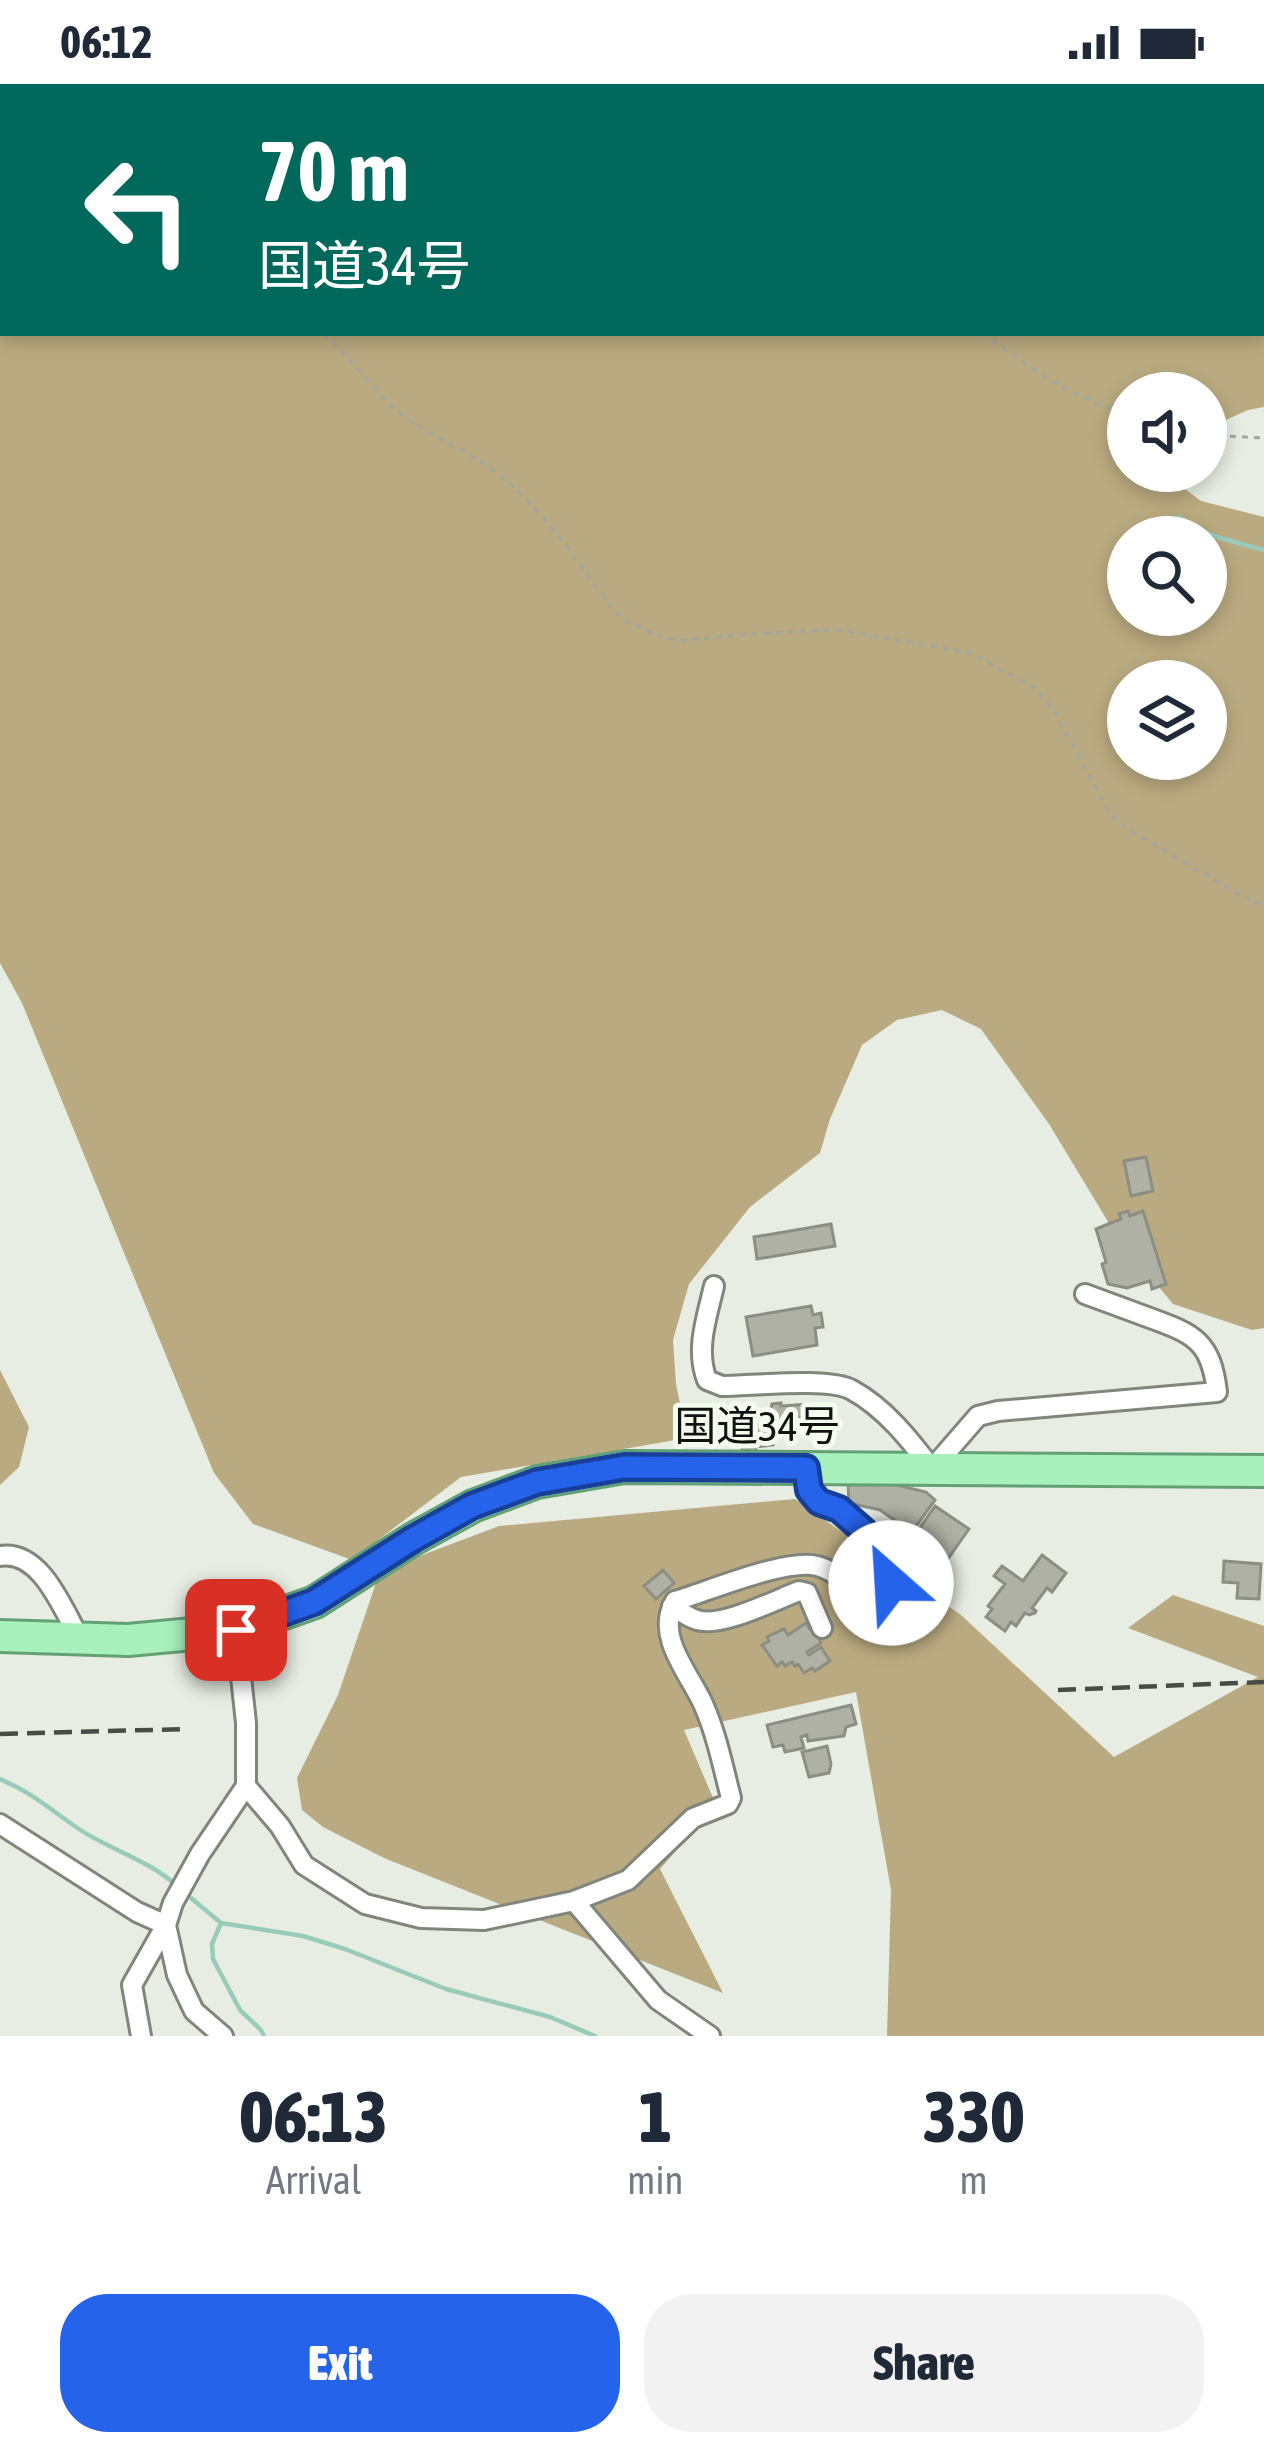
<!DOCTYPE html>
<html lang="en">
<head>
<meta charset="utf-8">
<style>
	:root { --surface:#fff; --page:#f2f2f3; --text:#1f2937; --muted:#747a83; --accent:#2563eb }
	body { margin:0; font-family:"Asap Condensed","Noto Sans JP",sans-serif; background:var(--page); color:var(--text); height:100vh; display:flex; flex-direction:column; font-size:45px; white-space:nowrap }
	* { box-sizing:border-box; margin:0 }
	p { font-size:39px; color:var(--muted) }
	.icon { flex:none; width:66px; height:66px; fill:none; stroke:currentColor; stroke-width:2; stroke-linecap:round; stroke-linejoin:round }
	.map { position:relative; height:1952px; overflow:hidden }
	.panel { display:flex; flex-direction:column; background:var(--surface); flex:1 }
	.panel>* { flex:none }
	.top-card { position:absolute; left:0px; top:0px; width:1266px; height:252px; box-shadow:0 6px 18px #0003; background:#00695c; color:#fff; overflow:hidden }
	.fabs { position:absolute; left:1107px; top:288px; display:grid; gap:24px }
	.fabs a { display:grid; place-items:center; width:120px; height:120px; border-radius:50%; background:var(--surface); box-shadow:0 6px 18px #0003; font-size:60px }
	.pin { position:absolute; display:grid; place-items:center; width:102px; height:102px; color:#fff; margin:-51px; border-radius:24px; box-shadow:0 6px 18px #0006 }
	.me { position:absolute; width:132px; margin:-66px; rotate:334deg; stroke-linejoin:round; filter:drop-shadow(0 0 9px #0008) }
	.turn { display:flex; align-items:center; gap:42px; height:252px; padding:0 60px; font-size:54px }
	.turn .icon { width:156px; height:156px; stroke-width:2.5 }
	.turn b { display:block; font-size:84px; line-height:102px }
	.eta { display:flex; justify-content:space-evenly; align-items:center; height:204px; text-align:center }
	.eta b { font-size:72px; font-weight:800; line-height:84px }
	.cta { display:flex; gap:24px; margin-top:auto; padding:24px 60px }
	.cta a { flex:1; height:138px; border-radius:48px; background:var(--accent); color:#fff; font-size:48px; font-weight:800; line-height:138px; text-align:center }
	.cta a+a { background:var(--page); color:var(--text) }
	.status { display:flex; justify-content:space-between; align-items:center; height:84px; padding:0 60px; background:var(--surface); direction:ltr }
	.status svg { height:33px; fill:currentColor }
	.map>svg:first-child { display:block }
</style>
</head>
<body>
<div class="status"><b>06:12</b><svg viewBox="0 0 49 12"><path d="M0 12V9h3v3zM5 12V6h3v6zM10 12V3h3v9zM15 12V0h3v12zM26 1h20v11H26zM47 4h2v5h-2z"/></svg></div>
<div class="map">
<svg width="1264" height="1952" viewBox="0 0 1264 1952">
	<rect width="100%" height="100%" fill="#e7ede2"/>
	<path fill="#baaa81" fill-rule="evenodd" d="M0,0h1003l34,3h-1034v246h1260l1,-239v313l-16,3 -42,19v-36h-78v78h37v3l36,27 63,16v811l-12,2 -79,-26 -57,-69 -67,-111 -68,-95 -39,-19 -45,10 -35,25 -32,74 -10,34 -70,54 -61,77 -16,56 3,44 11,54 -226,39 -109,83 -99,-36 -39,-51 -192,-470 -22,-40zM1128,453h78v78h-78zM1128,597h78v78h-78z
		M0,1286l29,57 -10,40 -19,18z
		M795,1415l166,116 153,142 144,-80 -130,-49 45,-33 91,31v410h-377l4,-146 -35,-198 -172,38 32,75 -56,64 63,124 -339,-135 -61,-31 -21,-17 -5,-32 41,-83 42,-124 119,-45z"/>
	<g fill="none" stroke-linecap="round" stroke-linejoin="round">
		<path stroke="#98cbba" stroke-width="4.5" d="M1178,433l35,19 51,14
			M0,1695c35,15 49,30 79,50 31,21 70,31 98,57
			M185,1809l36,30 82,13 42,13 101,40 104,28 45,19
			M221,1839l-9,21 1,15 27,51 21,20 3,6"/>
	</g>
	<path fill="#b0b1a5" stroke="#8d8e83" stroke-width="3" d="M1146,1073l7,34 -22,5 -7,-35z
		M1128,1127l2,5 13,-5 23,73 -14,5 -2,-8 -23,7 -19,-4 -6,-20 4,-2 -10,-33 25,-10 -2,-5z
		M831,1140l4,22 -78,13 -3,-22z
		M811,1222l2,9 8,-2 2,14 -8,1 2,17 -64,11 -7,-39z
		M781,1319v3l28,-2 2,12 -11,2 1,9 -25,4 -5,-23 1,-4z
		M752,1341l18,2 3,18 -18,2 1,4 -7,1v-4l-7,1 -3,-18 14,-3z
		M848,1399l45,1 33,8 9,8 -26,36 -9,-6 3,-4 -23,-16 -31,-7z
		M935,1422l34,23 -24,34 -14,-10 -7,-20 -5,-4z
		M1042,1471l24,18 -14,19 -5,-4 -15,20 4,3 -1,2 -6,2 -4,-2 -9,13 -5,-4 -6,9 -19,-14 6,-8 -4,-3 17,-22 -11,-8 8,-10 21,15z
		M1224,1477l37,3 -2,35 -22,-1 1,-15 -15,-1z
		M663,1486l11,13 -18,16 -12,-13z
		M806,1539l4,6 4,-3 7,17 -14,9 2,3 12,-8 9,14 -15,10 -3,-3 -8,5 -6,-9 -3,2 -3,-4 -7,4 -3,-4 -5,4 -15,-21 7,-4 -2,-4 17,-8 4,6z
		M851,1621l5,19 -10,3 -2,9 -36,5 -1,-6 -6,2 3,11 -19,4 -2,-7 -10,2 -6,-22z
		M827,1662l4,18 -2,9 -20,4 -7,-25z"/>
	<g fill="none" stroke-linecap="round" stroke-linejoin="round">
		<defs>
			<path id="service" d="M1263,17l1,-7"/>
			<path id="minor" d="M714,1202c-7,31 -19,63 -7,94l15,6c29,0 107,-9 130,4 33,18 58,50 80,79l46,-53 20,-5 219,-19c-6,-51 -23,-58 -67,-74 -22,-8 -43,-16 -65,-24
				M0,1472c41,-7 63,54 80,83
				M672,1522c8,5 17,12 25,14 24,8 78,-20 102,-29l8,2 15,35
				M246,1702l34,40 24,39 61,39 56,14 63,2 90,-19 84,99 52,36
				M0,1740l137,88 29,13
				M574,1817l54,-21 65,-62 35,-14 3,-6c-8,-31 -14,-62 -27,-92 -13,-31 -50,-69 -29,-105 34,-10 111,-43 142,-35 20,4 40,29 57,28 18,-1 23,-22 15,-34 -12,-19 -34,-42 -53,-52 -5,-3 -12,-3 -17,-6 -11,-8 -12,-22 -14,-33
				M166,1841l11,50 17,36 29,25
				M141,1952l-9,-51 34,-60 7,-22 27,-49 46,-68v-63l-10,-93"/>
			<path id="trunk" d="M0,1552l128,4 108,-10 79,-28 98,-63 60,-33 64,-24 87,-15 640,4"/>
		</defs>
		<use href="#service" stroke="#81867c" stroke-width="15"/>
		<use href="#minor" stroke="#81867c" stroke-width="24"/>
		<use href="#trunk" stroke="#64a075" stroke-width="36"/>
		<path stroke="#a3a89f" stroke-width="3" stroke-dasharray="6 6" stroke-linecap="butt" d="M548,0l6,3
			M0,37l3,2
			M324,249c25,24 45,52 70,75 30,27 71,40 103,65 47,37 79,88 115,135l13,12 30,15 23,6 82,-8 79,-3 132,23 64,35 19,23 55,101 18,17 117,68 20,8
			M983,249c51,38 83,61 145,82
			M1206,351l58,3"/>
		<use href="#service" stroke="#fff" stroke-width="9"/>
		<use href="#minor" stroke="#fff" stroke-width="18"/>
		<use href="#trunk" stroke="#a8f0bc" stroke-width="30"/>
		<path stroke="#494c46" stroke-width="4.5" stroke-dasharray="18 9" stroke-linecap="butt" d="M1058,1606l206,-8
			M0,1650l186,-5"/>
	</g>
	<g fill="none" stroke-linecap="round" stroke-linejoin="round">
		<defs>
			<path id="route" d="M236,1546l78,-28 99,-63 59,-33 65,-24 87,-15 182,1 3,22 10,12 20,7 25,22 26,31 4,11 -3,10"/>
		</defs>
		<use href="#route" stroke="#184099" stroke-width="30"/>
		<use href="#route" stroke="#2563eb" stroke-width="21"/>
	</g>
	<g text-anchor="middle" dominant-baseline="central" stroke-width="10" stroke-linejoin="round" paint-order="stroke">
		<g font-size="42" fill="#10120e" stroke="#f4fbef">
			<text x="757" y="1342">国道34号</text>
		</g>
	</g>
</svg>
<div class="fabs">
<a><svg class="icon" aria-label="sound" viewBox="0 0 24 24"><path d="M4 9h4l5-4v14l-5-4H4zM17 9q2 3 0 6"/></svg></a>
<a><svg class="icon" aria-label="search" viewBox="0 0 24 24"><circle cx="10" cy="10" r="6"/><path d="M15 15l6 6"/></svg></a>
<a><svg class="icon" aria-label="layers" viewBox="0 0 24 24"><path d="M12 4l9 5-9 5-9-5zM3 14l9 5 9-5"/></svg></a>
</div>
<div class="pin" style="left:236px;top:1546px;background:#d93025"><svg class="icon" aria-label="arrive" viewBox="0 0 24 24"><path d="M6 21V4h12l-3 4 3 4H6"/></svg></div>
<svg class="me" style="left:891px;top:1499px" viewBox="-20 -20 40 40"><circle r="19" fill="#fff"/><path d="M0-13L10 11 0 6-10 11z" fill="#2563eb"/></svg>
<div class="top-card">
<div class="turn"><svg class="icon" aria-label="left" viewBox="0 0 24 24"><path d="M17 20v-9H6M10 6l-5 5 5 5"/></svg><div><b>70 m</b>国道34号</div></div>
</div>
</div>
<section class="panel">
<div class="eta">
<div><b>06:13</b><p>Arrival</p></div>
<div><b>1</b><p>min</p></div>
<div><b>330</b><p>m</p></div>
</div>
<div class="cta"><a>Exit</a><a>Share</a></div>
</section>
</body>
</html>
